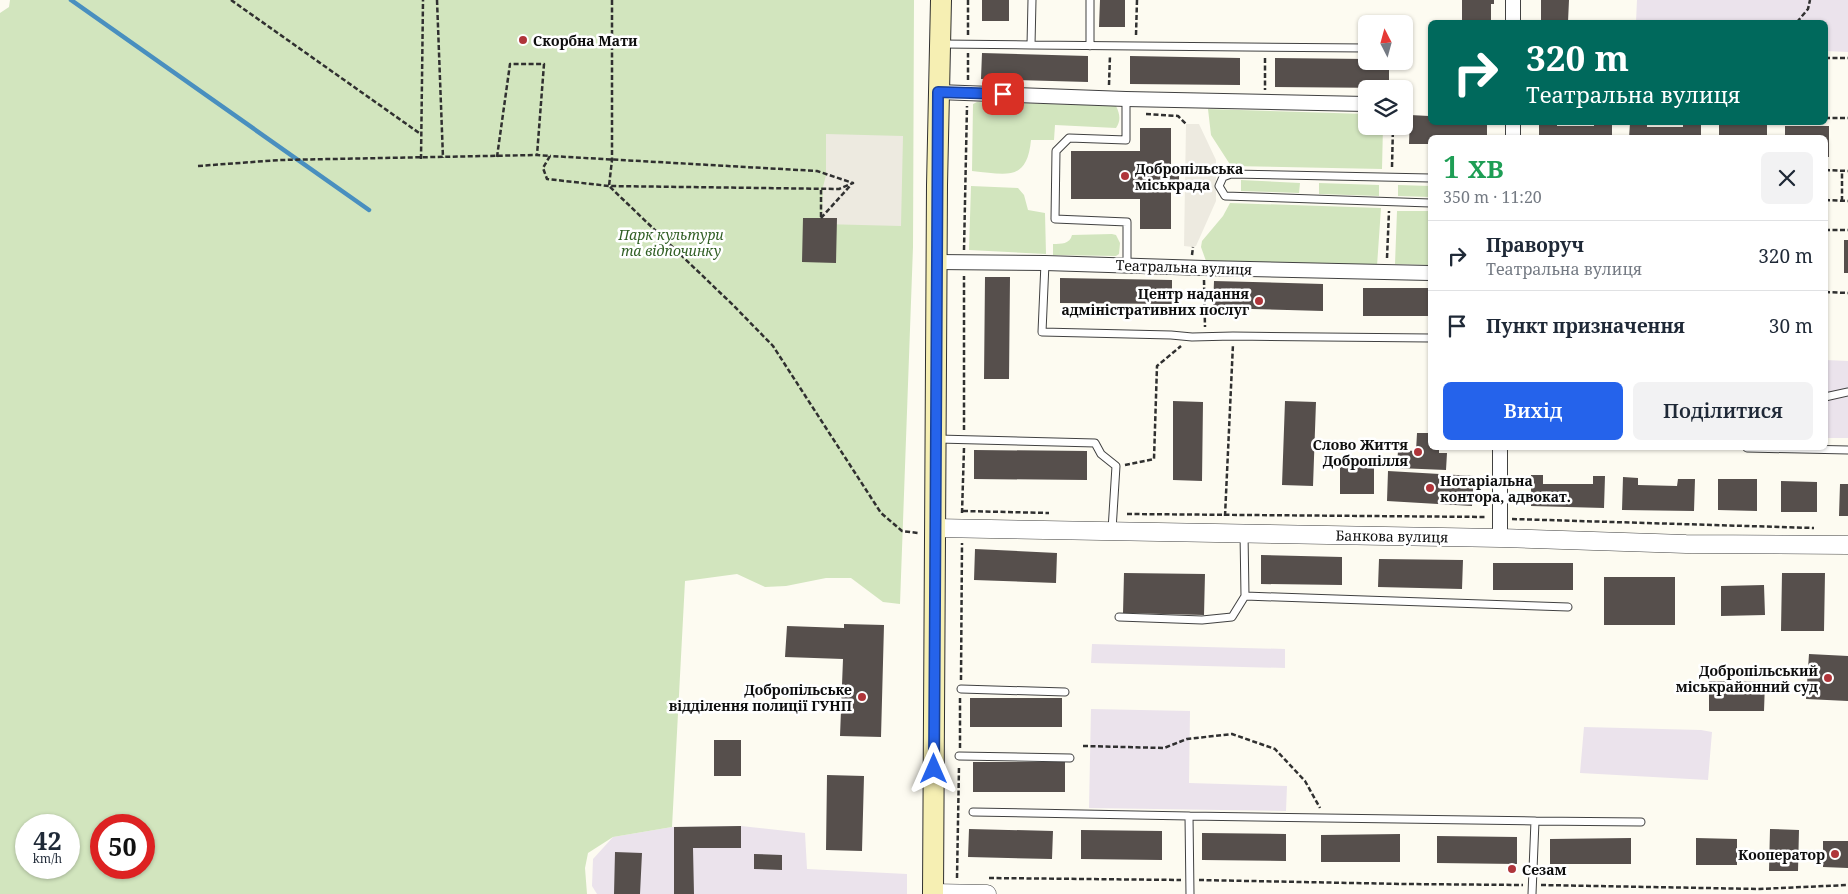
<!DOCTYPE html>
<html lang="uk">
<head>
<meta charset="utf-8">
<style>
	:root { --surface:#fff; --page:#f2f2f3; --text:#1f2937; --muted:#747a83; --line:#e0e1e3; --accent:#2563eb }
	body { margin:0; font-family:"Noto Serif",serif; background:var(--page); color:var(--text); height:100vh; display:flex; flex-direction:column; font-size:19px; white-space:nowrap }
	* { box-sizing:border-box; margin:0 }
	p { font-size:16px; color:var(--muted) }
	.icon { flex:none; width:28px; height:28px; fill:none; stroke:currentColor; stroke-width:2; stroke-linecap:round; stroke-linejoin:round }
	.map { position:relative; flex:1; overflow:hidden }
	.sheet { position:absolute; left:1428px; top:135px; width:400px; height:315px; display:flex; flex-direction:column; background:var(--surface); border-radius:8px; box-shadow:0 1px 4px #0004 }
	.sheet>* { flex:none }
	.hud { position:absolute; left:1428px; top:20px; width:400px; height:105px; border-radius:8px; box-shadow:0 1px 4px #0004; background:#00695c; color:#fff; overflow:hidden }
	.needle { width:32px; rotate:354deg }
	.fabs { position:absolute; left:1358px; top:15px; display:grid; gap:10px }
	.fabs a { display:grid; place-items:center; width:55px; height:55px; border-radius:8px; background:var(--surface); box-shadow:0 1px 4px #0004; font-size:25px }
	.speed { position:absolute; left:15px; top:814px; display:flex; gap:10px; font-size:25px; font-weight:700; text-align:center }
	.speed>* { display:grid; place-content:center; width:65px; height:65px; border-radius:50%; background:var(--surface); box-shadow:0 1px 4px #0004; line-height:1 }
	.speed small { font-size:12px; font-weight:400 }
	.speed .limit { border:8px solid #d22; background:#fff; color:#111 }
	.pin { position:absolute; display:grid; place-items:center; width:42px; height:42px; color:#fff; margin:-21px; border-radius:10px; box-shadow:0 2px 8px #0006 }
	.me { position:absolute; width:55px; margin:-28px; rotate:0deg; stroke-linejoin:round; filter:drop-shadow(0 0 4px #0008) }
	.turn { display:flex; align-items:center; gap:18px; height:105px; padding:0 15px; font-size:22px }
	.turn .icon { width:65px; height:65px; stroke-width:2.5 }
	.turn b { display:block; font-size:35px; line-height:42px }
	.round { display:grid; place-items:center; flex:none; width:52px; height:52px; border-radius:8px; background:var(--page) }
	.overview { display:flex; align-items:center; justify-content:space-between; height:85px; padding:0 15px }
	h1 { font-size:30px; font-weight:600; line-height:38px; color:#1e9e55 }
	.primary-button { display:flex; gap:10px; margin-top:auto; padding:10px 15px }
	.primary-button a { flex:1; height:58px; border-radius:8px; background:var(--accent); color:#fff; font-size:20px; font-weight:600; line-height:58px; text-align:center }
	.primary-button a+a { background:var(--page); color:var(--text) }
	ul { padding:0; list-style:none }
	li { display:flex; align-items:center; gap:15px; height:70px; padding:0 15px; border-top:1px solid var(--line) }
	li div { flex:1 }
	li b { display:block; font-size:19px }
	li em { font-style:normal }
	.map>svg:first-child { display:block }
</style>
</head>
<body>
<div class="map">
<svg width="1848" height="894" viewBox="0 0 1848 894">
	<rect width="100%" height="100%" fill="#fdfbf1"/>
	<path fill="#ebe3ec" d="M1637,0h211v52l-23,-1v-29h-189z
		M1825,360l23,1v77h-23z
		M1092,644l193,5v19l-194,-5z
		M1091,709l99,2 -1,72 98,3 -1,25 -197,-3z
		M1584,727l117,3 11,2 -4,48 -128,-7z
		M741,826l64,7 2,36 100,5v20h-310l-5,-8 1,-27 20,-22 59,-10z"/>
	<path fill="#d2e5be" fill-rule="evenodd" d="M10,0h904l-1,247 -13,357 -17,-2 -32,-24h-25l-40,8 -21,1 -28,-13 -52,7 -13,246 -59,10 -25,16 -3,15 2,26h-587v-881l9,-6zM26,825h43v43h-43zM101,825h43v43h-43z
		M977,102l139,4c4,8 5,15 0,22l-61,-3 -1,15h-23c-4,43 -26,34 -59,31l1,-67z
		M1208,109l158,5v12h17l-1,43 -151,-3 -20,-31z
		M1241,180l59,3 -1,10 -58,-2z
		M1319,183l60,2v11l-60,-2z
		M1398,185l32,1v11l-32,-1z
		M971,186l47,2 6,7 4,15 17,3 1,41 -77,-4z
		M1230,203l151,5 -4,58 -171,-5 -5,-14 1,-6 21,-25z
		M1397,211h33v54l-35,-1z
		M1112,234l4,1 4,8 -1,11 -3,2 -63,-1v-11c8,0 17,0 19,-9z"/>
	<path fill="#edeae0" d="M1186,124h13l17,36v41l-20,45 -3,1 -9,-1z
		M826,134l77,2 -2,90 -79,-2 1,-37 3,-12z"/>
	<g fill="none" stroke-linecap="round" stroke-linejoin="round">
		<path stroke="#498fbf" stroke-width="4.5" d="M71,0l298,210"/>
	</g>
	<path fill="#564f4c" d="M982,0h27v21h-27z
		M1100,0h25v27h-26z
		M1462,0h32v4h-3v18h-29z
		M1541,0h28l-1,22h-27z
		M982,53l106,3v26l-107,-3z
		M1130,56l110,2v27l-110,-1z
		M1275,58l91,1v2h23v27l-114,-1z
		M1410,115l19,1 1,6h57v16h-57v6h-21z
		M1539,122h18v4h37v-4h18v16h-73z
		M1630,123h17v4h36v-4h18v15h-72z
		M1719,124h48v14h-48z
		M1785,126h44v31h-4v-19h-40z
		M1140,128h31v37h8v21h-8v43h-31v-30h-69v-48h69z
		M803,218h34l-1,45 -34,-1z
		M1844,240h4v33h-4z
		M985,277h25l-1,102h-25z
		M1060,278l112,2v24l-112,-1z
		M1214,281l109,3v27l-110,-3z
		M1363,288h67v28h-67z
		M1173,401l30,1 -1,79 -29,-1z
		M1285,401l31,1 -3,84 -31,-1z
		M1417,433h13v15h9v5h8l-1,17 -49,-2 1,-18 18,1z
		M974,450l113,1v29l-113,-1z
		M1349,460h14v7h11v27h-34v-27h9z
		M1388,471l86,5 -2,30 -85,-5z
		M1531,475h12v9h50v-8h12l-1,32 -73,-2z
		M1623,477l15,1v7l39,1 1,-7h17l-1,32 -72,-1z
		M1718,479h39v32l-39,-1z
		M1781,481l36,1v30h-36z
		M1840,484h8v32h-9z
		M975,549l82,4 -1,30 -82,-3z
		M1261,555l81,2v28l-81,-1z
		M1379,559l84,1 -1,29 -84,-2z
		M1493,563h80v27h-80z
		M1124,573l81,1 -1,41 -81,-2z
		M1782,573h43l-1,58h-43z
		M1604,577h71v48h-71z
		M1764,585l1,30 -44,1v-30z
		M844,624l40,1 -3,112 -41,-1 3,-77 -58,-2 2,-31 57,2z
		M1809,654l39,2v45l-42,-2z
		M1709,681l56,1 -1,29h-55z
		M970,698h92v29h-92z
		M714,740h27v36h-27z
		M973,762h92v30h-92z
		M827,775l37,1 -2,75 -36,-1z
		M741,826v22h-48l1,46h-20v-67z
		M969,829l84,2 -1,28 -84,-2z
		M1770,829l29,1 -1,41h-29z
		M1081,830l81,1v29l-81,-1z
		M1202,833l84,1v27l-84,-1z
		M1400,834v28h-79v-27z
		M1437,836l80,1v27l-80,-1z
		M1631,838v26h-81v-25z
		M1696,838l41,1v26h-41z
		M1823,841h25v27l-25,-1z
		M615,852l27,1 -2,41h-26z
		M754,854l28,1v15l-28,-1z"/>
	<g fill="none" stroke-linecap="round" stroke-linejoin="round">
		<defs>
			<path id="service" d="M941,44l90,1 1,-45
				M1031,45l335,3
				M1090,46v-46
				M1126,99v41l-57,-2 -13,13 -1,68 72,3v44
				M1430,178l-199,-4 -8,3 -4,9 6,10 205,7
				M1045,263l-3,69 129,3 21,2 41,-1 197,2
				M1825,397l23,-5
				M938,439l157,4 6,11 15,12 -4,64
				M1747,448l101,2
				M1245,596l323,11
				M1119,617l83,3 30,-3 13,-21 -1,-63
				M961,689l104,3
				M959,756l111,2
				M973,812l216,4
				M1535,821l106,1
				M1190,894l-1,-78 346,5 -3,73"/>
			<path id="minor" d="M1513,22v-22
				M938,92l188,7 240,5
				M1513,122v16
				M937,262l108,1 159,5 226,5
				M1500,538v-90"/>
			<path id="tertiary" d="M935,528l565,10 186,6 162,1
				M933,893l54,1"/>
			<path id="secondary" d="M933,894l4,-709 4,-185"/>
		</defs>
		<use href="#service" stroke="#414141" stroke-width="9"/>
		<use href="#minor" stroke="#414141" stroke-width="16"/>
		<use href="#tertiary" stroke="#414141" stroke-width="19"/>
		<use href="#secondary" stroke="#303030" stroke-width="22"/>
		<path stroke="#303030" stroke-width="2.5" stroke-dasharray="5 2.5" stroke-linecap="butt" d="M231,0l191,135
			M437,0l6,158
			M612,0v160l-3,26 124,119 40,41 108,167 21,18 16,2
			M1797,22l11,-13 2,-9
			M968,35v-35
			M1136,35l1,-35
			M1265,58v32
			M1825,58h23
			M968,80v-27
			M1109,85l1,-30
			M1146,114l32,2 8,8
			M1825,118h23
			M497,157l13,-93h34l-7,91
			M421,159l2,-159
			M198,166l82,-6 257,-5 13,1 -7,12 4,11 62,7 230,3 14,-6 -36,-12 -267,-15
			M1392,167l1,-41
			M1825,170l23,1
			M1825,200l23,1
			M1842,201v-30
			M821,217v-27
			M821,218l29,-32
			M1825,230h23
			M964,250l3,-144
			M1192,255l1,-8
			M1387,258l2,-47
			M1204,280l1,47
			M1825,292l23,1
			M964,430v-154
			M1125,465l29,-6 3,-93 24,-20
			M963,511l86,2
			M962,513l2,-65
			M1127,514l360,3
			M1225,516l8,-172
			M1512,519l302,9
			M961,680l1,-137
			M1083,746l81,2 23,-9 45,-5 43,15 30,32 15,27
			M960,748v-50
			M957,878l2,-112
			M989,878l192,2
			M1199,880l205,4 119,1
			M1541,885l218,4 89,-4"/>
		<use href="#service" stroke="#fff" stroke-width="7"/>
		<use href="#minor" stroke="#fff" stroke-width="14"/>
		<use href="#tertiary" stroke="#fff" stroke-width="18"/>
		<use href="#secondary" stroke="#f6efb3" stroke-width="20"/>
	</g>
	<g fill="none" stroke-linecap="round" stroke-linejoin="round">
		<defs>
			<path id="route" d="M934,769l4,-677 65,2"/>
		</defs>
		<use href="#route" stroke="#184099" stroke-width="12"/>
		<use href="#route" stroke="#2563eb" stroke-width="9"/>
	</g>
	<g fill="#af353a" stroke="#fff" stroke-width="2">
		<circle cx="523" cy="40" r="5"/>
		<circle cx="1125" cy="176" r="5"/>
		<circle cx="1259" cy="301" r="5"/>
		<circle cx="1418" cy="452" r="5"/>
		<circle cx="1430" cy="488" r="5"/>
		<circle cx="1828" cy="678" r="5"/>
		<circle cx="862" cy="697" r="5"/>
		<circle cx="1835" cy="854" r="5"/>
		<circle cx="1512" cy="869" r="5"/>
	</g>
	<g text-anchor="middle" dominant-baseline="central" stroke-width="5" stroke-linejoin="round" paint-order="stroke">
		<g font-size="14" font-weight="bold" fill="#0e0e0e" stroke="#fff" text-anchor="end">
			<text x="533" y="40" text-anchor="start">Скорбна Мати</text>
			<text x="1135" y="168" text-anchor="start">Добропільська<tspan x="1135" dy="16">міськрада</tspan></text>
			<text x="1249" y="293">Центр надання<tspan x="1249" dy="16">адміністративних послуг</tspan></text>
			<text x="1408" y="444">Слово Життя<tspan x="1408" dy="16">Добропілля</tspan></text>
			<text x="1440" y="480" text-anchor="start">Нотаріальна<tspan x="1440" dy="16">контора, адвокат.</tspan></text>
			<text x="1818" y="670">Добропільський<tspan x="1818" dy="16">міськрайонний суд</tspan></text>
			<text x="852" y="689">Добропільське<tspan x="852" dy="16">відділення полиції ГУНП</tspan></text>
			<text x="1825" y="854">Кооператор</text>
			<text x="1522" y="869" text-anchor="start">Сезам</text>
		</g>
		<g font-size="14" font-style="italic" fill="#315f25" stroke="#fff">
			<text x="671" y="234">Парк культури<tspan x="671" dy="16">та відпочинку</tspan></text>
		</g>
		<g font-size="14" fill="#0e0e0e" stroke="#fff">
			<text transform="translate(1184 267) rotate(2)">Театральна вулиця</text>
			<text transform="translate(1392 536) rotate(1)">Банкова вулиця</text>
		</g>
	</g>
</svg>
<div class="fabs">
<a><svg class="needle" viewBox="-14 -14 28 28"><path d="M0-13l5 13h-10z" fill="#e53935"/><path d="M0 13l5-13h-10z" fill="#747a83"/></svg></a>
<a><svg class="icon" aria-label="layers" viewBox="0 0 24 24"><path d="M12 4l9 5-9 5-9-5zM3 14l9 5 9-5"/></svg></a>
</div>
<div class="speed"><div>42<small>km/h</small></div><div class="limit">50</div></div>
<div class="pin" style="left:1003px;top:94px;background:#d93025"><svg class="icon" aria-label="arrive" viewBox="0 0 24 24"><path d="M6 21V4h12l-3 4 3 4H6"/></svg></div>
<svg class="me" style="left:934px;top:769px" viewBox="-20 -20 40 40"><path d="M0-17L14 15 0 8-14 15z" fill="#2563eb" stroke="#fff" stroke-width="4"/></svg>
<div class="hud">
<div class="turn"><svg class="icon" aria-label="right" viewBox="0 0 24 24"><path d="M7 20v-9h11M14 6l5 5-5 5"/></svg><div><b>320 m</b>Театральна вулиця</div></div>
</div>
<section class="sheet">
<div class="overview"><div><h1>1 хв</h1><p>350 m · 11:20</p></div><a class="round"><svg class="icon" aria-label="close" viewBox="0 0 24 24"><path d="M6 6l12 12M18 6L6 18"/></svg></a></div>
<ul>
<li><svg class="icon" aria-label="right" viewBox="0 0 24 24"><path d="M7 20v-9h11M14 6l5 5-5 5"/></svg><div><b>Праворуч</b><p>Театральна вулиця</p></div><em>320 m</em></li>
<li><svg class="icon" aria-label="arrive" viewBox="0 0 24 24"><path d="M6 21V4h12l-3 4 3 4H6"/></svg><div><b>Пункт призначення</b></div><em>30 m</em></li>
</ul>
<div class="primary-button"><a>Вихід</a><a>Поділитися</a></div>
</section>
</div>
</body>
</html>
